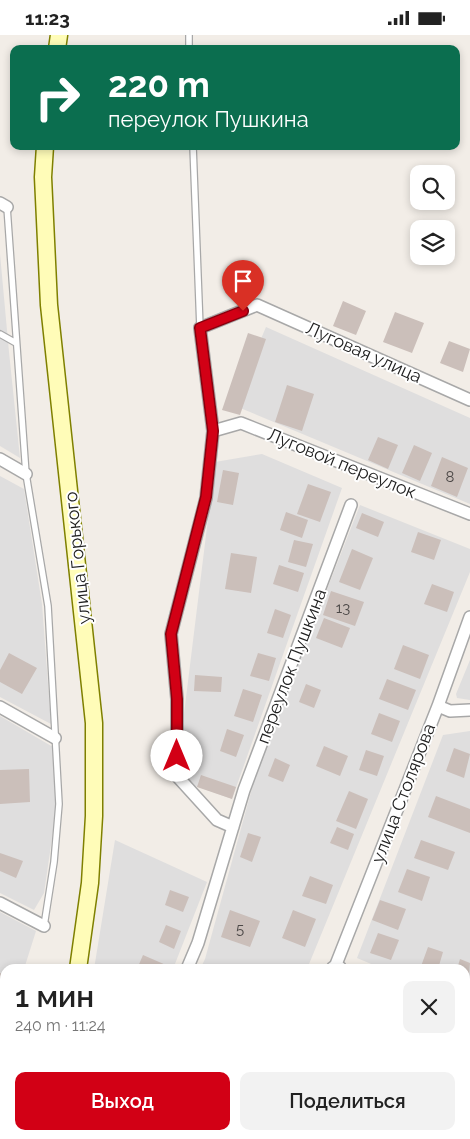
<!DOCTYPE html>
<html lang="ru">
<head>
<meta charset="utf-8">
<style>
	:root { --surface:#fff; --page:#f2f2f2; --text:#222; --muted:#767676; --accent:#d20015 }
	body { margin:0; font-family:Raleway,sans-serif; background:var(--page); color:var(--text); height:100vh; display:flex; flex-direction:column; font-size:19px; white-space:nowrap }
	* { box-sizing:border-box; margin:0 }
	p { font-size:16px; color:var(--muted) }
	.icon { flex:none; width:28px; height:28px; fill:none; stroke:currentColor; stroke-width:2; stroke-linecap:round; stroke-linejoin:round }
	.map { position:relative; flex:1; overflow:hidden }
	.panel { position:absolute; left:0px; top:929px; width:470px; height:176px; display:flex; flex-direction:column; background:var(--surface); border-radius:15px 15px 0 0; box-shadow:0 2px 8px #0003 }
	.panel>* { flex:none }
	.guide { position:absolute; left:10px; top:10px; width:450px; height:105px; border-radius:10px; box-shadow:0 2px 8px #0003; background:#0b6e4f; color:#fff; overflow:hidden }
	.fabs { position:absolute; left:410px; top:130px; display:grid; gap:10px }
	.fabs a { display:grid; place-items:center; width:45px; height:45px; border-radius:10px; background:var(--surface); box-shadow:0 2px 8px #0003; font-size:25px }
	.pin { position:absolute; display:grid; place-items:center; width:42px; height:42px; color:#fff; margin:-51px -21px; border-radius:50% 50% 50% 0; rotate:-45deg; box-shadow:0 0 5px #0007 }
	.pin .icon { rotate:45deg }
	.me { position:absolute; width:55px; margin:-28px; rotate:0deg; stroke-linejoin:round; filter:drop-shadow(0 0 4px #0008) }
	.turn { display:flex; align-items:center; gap:18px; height:105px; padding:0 15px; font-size:22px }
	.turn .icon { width:65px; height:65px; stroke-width:2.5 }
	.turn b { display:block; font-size:35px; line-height:42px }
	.round { display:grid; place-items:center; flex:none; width:52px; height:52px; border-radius:10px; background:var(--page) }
	.headline { display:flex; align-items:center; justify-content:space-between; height:85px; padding:0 15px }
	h1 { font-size:30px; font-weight:600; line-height:38px }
	.button { display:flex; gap:10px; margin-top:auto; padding:10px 15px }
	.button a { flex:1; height:58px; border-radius:10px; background:var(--accent); color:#fff; font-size:20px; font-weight:600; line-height:58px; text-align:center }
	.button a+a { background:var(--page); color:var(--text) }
	.status { display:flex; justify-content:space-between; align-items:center; height:35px; padding:0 25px; background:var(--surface); direction:ltr }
	.status svg { height:14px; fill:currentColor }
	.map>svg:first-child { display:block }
</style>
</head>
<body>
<div class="status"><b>11:23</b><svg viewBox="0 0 49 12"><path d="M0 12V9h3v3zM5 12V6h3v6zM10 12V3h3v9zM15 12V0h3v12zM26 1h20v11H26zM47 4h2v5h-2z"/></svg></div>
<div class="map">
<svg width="470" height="1104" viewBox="0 0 470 1104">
	<rect width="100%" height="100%" fill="#f2ede7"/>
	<path fill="#dfdede" d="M0,219l9,98 11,106 -20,-12z
		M266,292l204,91v86l-237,-99z
		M262,419l80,34 -110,311 -56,-20 39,-317z
		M0,441l24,13 18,115 9,120 -51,-27z
		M360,470l110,44v23l-163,397h-107l5,-10 54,-196z
		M470,625v40l-13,-2 -1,-4z
		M0,681l53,31 3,64 -12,82 -10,17 -34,-17z
		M470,696v275l-5,-2v-35h-82l-26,-11 86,-223z
		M115,805l92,42 -34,87h-79z
		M0,877l36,19 -12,38h-19v45l-5,-2z
		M465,1013l5,2v89h-109l-10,-4h114z
		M57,1100h167l9,4h-178z"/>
	<path fill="#cbbfba" d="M343,266l23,10 -10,24 -23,-9z
		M395,277l29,11 -12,30 -29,-11z
		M248,298l18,6 -26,76 -18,-5z
		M449,306l21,8 -7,23 -23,-9z
		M287,350l27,9 -12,37 -27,-9z
		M378,402l20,8 -10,24 -20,-9z
		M414,410l18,8 -12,28 -18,-8z
		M442,422l26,11 -11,29 -26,-11z
		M223,435l16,3 -6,32 -16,-3z
		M308,449l23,8 -11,30 -23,-8z
		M286,477l22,8 -6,18 -22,-8z
		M362,478l22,9 -6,15 -22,-9z
		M418,497l23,8 -7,20 -23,-8z
		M294,505l19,4 -7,23 -18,-5z
		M352,514l21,9 -13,32 -21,-8z
		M231,518l26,4 -6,36 -26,-4z
		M279,530l25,8 -6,19 -25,-8z
		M432,549l22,8 -7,20 -23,-8z
		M331,556l33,11 -9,24 -32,-11z
		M275,574l16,6 -8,23 -16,-5z
		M324,583l26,10 -8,20 -26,-10z
		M403,610l26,10 -9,24 -26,-10z
		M9,618l28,15 -15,26 -22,-12v-12z
		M258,618l18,5 -7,23 -19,-5z
		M195,640l27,2 -1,15 -27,-1z
		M387,644l29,11 -8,20 -29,-11z
		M306,649l15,6 -7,18 -15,-6z
		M243,654l19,6 -9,27 -19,-6z
		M379,678l21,8 -8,21 -21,-8z
		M227,694l17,6 -8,22 -16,-6z
		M324,711l24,10 -8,20 -24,-10z
		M454,713l16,6 -6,24 -18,-7z
		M366,715l18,6 -7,20 -18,-6z
		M275,723l15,7 -7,17 -15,-6z
		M29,734l1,33 -30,2v-34z
		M201,740l35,12 -4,12 -35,-12z
		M349,756l19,8 -12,30 -20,-8z
		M436,761l34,13v24l-42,-16z
		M337,792l17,7 -6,16 -18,-7z
		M248,798l13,4 -9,25 -12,-5z
		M421,805l34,12 -7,18 -34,-12z
		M0,818l23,8 -7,17 -16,-7z
		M407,834l23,8 -8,24 -24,-9z
		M310,841l23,9 -7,19 -24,-8z
		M170,855l19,7 -6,15 -18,-7z
		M380,865l26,9 -8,21 -26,-10z
		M230,875l30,11 -10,26 -29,-10z
		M293,875l23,9 -11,28 -23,-9z
		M166,890l15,6 -7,18 -15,-7z
		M378,898l21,7 -8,20 -21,-7z
		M428,912l15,5 -5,17h-18z
		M143,920l23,10 -1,4h-28z
		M460,924l10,4 -2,24 -3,-1v-17h-8z
		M0,938l5,2v7l-5,11z
		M0,1012l5,2v59l-5,11z
		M189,1100h14l-1,4h-14z
		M209,1100h14l-2,4h-9l-4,-2z
		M383,1100h24l-2,4h-21l-2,-1z
		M437,1100h15l10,4h-27z"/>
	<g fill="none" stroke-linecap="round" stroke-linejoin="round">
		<defs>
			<path id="service" d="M189,0v14
				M193,111l7,182
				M7,172l19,267 22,132 11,198 -5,58 -10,64
				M0,299l16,9"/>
			<path id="minor" d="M0,168l7,4
				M213,396l28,-8 229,91
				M0,424l26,15
				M438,671l12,5 20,-1
				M0,672l55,31
				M233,792l-16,-7 -40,-44v-77l-6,-65 35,-136 7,-67 -13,-103 57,-23 213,95
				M0,868l44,23
				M335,932l103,-261 32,-89
				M187,934l11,-26 46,-153 107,-285
				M326,1100l10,4
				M264,1104l1,-4"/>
			<path id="tertiary" d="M334,934h5
				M0,983l5,2
				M465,987l5,2"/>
			<path id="secondary" d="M57,14l2,-14
				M45,111l-2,31 6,128 45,418v93l-4,67 -12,86
				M30,1104l2,-4"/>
		</defs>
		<use href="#service" stroke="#a8a8a8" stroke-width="8"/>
		<use href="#minor" stroke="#a8a8a8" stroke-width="14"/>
		<use href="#tertiary" stroke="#a8a8a8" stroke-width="18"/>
		<use href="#secondary" stroke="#7f8000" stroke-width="19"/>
		<use href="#service" stroke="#fff" stroke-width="5.5"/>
		<use href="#minor" stroke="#fff" stroke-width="11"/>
		<use href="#tertiary" stroke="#fff" stroke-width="15"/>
		<use href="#secondary" stroke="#fffcb8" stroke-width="16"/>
	</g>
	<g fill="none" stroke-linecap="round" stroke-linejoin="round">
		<defs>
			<path id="route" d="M177,721v-57l-6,-65 35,-137 7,-66 -13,-103 43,-17"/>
		</defs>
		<use href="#route" stroke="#88000e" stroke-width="12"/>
		<use href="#route" stroke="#d20015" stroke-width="9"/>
	</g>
	<g text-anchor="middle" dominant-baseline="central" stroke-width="4" stroke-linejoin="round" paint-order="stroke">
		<g font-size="15" fill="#4c4847">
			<text x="450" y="442">8</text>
			<text x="343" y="573">13</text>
			<text x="240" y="894">5</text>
		</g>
		<g font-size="18" fill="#212121" stroke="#fff">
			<text transform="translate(364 317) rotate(24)">Луговая улица</text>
			<text transform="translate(342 428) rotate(22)">Луговой переулок</text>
			<text transform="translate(77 523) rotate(-96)">улица Горького</text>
			<text transform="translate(291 631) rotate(-69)">переулок Пушкина</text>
			<text transform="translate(403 758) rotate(-69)">улица Столярова</text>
		</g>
	</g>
</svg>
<div class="fabs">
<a><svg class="icon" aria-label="search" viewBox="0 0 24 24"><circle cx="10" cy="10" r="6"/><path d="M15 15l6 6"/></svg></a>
<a><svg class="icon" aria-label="layers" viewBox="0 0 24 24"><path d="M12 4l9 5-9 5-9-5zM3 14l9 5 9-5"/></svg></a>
</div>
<div class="pin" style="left:243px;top:276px;background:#d93025"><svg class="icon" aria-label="arrive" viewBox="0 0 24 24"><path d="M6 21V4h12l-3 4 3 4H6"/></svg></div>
<svg class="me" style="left:177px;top:721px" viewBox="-20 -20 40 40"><circle r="19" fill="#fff"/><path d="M0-13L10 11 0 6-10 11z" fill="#d20015"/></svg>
<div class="guide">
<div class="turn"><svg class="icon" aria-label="right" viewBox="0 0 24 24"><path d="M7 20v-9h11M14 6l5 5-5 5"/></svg><div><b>220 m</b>переулок Пушкина</div></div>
</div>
<section class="panel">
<div class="headline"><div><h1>1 мин</h1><p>240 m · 11:24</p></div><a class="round"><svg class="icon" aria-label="close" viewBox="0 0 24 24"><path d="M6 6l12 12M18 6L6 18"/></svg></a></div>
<div class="button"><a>Выход</a><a>Поделиться</a></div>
</section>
</div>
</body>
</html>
